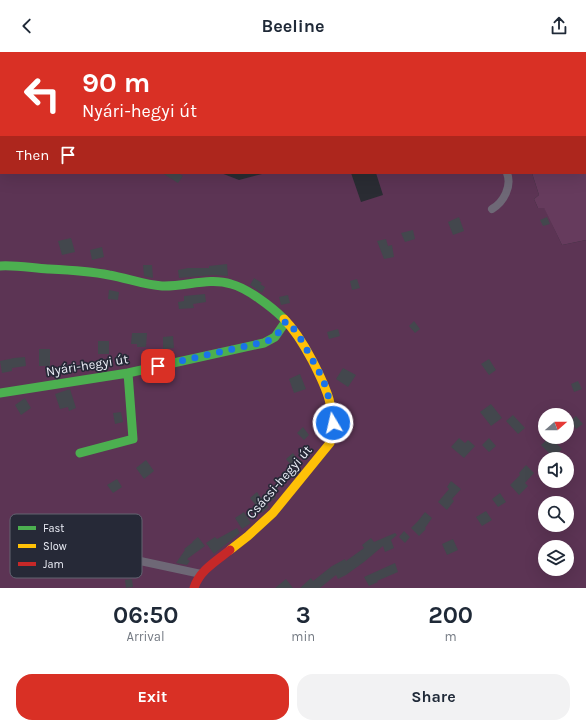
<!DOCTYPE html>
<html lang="en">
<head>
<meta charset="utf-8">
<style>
	:root { --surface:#fff; --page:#f2f2f3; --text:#1f2937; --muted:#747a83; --accent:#d93025 }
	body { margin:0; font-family:Karla,sans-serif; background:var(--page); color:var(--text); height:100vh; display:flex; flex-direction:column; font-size:15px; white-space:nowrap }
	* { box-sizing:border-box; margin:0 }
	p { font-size:13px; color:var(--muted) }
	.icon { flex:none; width:22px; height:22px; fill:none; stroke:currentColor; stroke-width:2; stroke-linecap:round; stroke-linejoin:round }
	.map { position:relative; height:536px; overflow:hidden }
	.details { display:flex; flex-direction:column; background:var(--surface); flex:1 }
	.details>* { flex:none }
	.guide { position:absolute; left:0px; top:0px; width:586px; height:122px; box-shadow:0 4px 16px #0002; background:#d93025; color:#fff; overflow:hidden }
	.needle { width:26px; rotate:70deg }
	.buttons { position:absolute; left:538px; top:356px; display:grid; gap:8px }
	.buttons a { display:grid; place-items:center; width:36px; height:36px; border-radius:50%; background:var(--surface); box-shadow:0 4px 16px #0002; font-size:20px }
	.pin { position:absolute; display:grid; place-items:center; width:34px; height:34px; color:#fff; margin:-17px; border-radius:8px; box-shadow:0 2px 6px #0006 }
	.me { position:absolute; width:44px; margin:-22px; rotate:351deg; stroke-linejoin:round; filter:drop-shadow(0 0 3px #0008) }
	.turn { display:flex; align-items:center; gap:14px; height:84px; padding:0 16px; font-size:18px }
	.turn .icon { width:52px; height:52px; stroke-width:2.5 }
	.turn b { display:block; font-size:28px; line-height:34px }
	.then { display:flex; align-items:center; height:38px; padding:0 16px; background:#0003; gap:8px; font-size:15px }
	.eta { display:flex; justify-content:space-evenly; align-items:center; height:68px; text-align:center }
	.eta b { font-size:24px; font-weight:700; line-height:28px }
	.primary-button { display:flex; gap:8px; margin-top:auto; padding:8px 16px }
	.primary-button a { flex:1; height:46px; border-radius:16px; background:var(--accent); color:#fff; font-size:16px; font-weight:700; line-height:46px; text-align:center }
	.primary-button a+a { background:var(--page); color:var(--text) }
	header { display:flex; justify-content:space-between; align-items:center; height:52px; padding:0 16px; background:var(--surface); font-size:18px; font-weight:700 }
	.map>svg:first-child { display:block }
</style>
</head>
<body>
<header><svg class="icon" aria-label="back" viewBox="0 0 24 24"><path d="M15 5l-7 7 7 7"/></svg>Beeline<svg class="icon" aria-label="share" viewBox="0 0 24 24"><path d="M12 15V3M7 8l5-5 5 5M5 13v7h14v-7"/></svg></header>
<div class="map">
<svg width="586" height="536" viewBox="0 0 586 536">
	<rect width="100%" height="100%" fill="#2a2c33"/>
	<path fill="#5c3454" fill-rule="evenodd" d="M0,59h1v62h220l18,7 27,-7h85l10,29 22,-7 -7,-22h156l7,22 -5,4 4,9 6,-1 18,38 24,-5v348h-586zM545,363h22v22h-22zM545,407h22v22h-22zM545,451h22v22h-22zM545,495h22v22h-22z"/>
	<path fill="#663b5d" d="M426,0h160v188l-24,5 -18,-37h-6l-4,-9 5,-4 -7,-22h53v-120h-159z"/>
	<path fill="#43474d" d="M162,121h16l5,3 -5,7z
		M459,165l5,14 -11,4 -5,-13z
		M547,165l3,7 -7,2 -3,-6z
		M413,178l2,9 -10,3 -4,-9z
		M71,186l4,14 -13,3 -4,-14z
		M386,187l2,7 4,-1 2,12 -10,2 -7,-18z
		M102,195l2,10 -12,3 -2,-10z
		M227,212l1,12 -15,-1 -34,3 -1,-8 10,-2h21v-2z
		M143,213h9l1,13 -9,-2z
		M254,226l8,5 -2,1 5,3 -3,6 -12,-8z
		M357,227l3,9 -8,2 -2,-9z
		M109,238l10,2 -1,8 -10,-1z
		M205,242l1,8 -13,2 1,4 -15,1 -1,-7 6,-1v-5z
		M288,243l2,8 -9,2 -2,-8z
		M414,269l6,8 -5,4 -6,-7z
		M338,277l2,7 -11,3 -2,-7z
		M132,281h15l-1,14h-9v-3h-6z
		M173,284l1,12 -11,1v-12z
		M98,289h11v13h-11z
		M39,297h11v17h-11z
		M25,305l1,9 -14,2v3l-10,2 -2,-12 14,-3z
		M489,307l7,11 -7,5 -8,-11z
		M343,316l13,7 -8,12 -12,-8z
		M300,322l6,15 -12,4 -5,-14z
		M578,329l4,8 -8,3 -3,-8z
		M70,337l6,19 -7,3 -1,-4 -8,2 -5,-15z
		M25,346l6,10 -10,7 -6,-10z
		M491,352l11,14 -11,8 -11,-14z
		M121,360l2,10 -8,2 -2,-11z
		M513,363l12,13 -7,6 -12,-13z
		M576,364l7,8 -7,5 -6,-8z
		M303,375l6,8 -5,5 -7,-7z
		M550,385l12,12 -8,9 -13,-13z
		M459,386l6,5 3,-3 7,6 -11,12 -13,-11z
		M489,386l7,8 -7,6 -7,-7z
		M293,401l5,7 -7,5 -5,-6z
		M146,408l8,11 -10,8 -8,-11z
		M526,413l8,8 -9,10 3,3 -9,9 -9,-10 10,-10 -1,-2z
		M117,427l5,8 -9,6 -6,-8z
		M451,429l10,8 -9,10 2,2 -7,9 -9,-8 11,-13 -2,-2z
		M257,440l4,6 12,-6 3,6 -10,6 3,3 -7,6 -12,-15z
		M500,441l6,9 -8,5 -6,-8z
		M486,459l6,9 -10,6 -6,-9z
		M244,460l7,11 -9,6 -7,-11z
		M425,460l7,6 -7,10 1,1 -7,7 -8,-8 7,-7z
		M237,476l3,5 -26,21 -8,-11 9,-6 2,2z
		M404,479l6,6 -5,6 -6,-6z
		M395,481l2,2 -6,5 3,8 -9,4 -2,-6 -19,16 -18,13 -8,4 -2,-4 -16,13h-20l11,-10 2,3 19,-15 13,-7 1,2 18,-13 -2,-3 9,-7 3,4z
		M198,485l7,9 -18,13 3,2 -3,4 -11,-2 9,-13 -1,-1 9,-7h-1z
		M453,487l5,11 -11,5 -5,-11z
		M395,511l3,9 -21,9 1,1 -9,4 -5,-9z
		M132,527l1,8 -7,1 -1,-8z
		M286,527l7,9h-18z"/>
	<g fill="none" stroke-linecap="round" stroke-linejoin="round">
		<path stroke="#6e6876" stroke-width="8" d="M74,0l1,1
			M389,0l1,1
			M160,1l4,-1
			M492,157c12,-7 20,-23 15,-36
			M131,507l70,15"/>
		<path stroke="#4caf50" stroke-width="9" d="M0,214c16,-1 32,2 48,3 20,1 41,2 61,6 18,3 35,10 53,11 23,1 47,-9 69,-2 16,4 41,23 53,35
			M0,341l128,-20 136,-30 11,-6 11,-16
			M80,401l53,-14 -5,-66"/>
		<path stroke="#ffc107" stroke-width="9" d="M230,498l18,-14 25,-23 57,-70c7,-33 -3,-54 -18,-83 -8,-15 -16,-29 -28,-41"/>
		<path stroke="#c62828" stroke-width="9" d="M194,536c5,-17 22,-27 36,-38"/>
	</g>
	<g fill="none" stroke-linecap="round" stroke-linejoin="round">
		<path stroke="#1a73e8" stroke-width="7" stroke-dasharray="0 12.6" d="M158,314l106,-24c13,-4 15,-10 22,-21l9,9 7,11 21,38 5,16 5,28"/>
	</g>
	<g text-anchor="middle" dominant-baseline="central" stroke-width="3.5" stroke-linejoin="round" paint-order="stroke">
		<g font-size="13" fill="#edeff8" stroke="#262937">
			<text transform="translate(87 313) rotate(-9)">Nyári-hegyi út</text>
			<text transform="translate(279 430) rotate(-49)">Csácsi-hegyi út</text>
		</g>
	</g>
	<rect x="10" y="462" width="132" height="64" rx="6" fill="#262937" stroke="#626471" stroke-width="1"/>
	<rect x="18" y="474" width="18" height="4" fill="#4caf50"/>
	<rect x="18" y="492" width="18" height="4" fill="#ffc107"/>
	<rect x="18" y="510" width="18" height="4" fill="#c62828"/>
	<g font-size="11" fill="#edeff8">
		<text x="43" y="480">Fast</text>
		<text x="43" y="498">Slow</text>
		<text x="43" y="516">Jam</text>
	</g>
</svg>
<div class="buttons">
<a><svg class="needle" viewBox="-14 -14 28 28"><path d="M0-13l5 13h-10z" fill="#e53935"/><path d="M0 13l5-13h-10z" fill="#747a83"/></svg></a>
<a><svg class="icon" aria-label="sound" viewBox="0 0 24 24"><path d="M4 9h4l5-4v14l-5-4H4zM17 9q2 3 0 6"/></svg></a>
<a><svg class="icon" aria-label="search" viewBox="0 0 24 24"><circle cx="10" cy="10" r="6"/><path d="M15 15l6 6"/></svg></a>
<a><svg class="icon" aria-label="layers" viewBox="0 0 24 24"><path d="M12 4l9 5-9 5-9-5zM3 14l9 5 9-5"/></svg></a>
</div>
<div class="pin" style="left:158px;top:314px;background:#d93025"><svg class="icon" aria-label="arrive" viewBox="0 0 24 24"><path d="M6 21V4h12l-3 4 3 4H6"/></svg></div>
<svg class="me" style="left:333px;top:371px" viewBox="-20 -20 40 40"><circle r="17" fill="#1a73e8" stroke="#fff" stroke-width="3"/><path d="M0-11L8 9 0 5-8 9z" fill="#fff"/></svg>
<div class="guide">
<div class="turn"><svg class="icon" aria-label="left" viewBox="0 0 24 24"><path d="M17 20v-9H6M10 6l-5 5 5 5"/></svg><div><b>90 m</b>Nyári-hegyi út</div></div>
<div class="then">Then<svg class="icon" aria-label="arrive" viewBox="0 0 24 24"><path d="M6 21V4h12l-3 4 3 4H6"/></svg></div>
</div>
</div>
<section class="details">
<div class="eta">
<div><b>06:50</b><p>Arrival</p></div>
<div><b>3</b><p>min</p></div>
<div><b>200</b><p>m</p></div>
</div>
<div class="primary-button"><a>Exit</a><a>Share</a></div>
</section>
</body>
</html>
